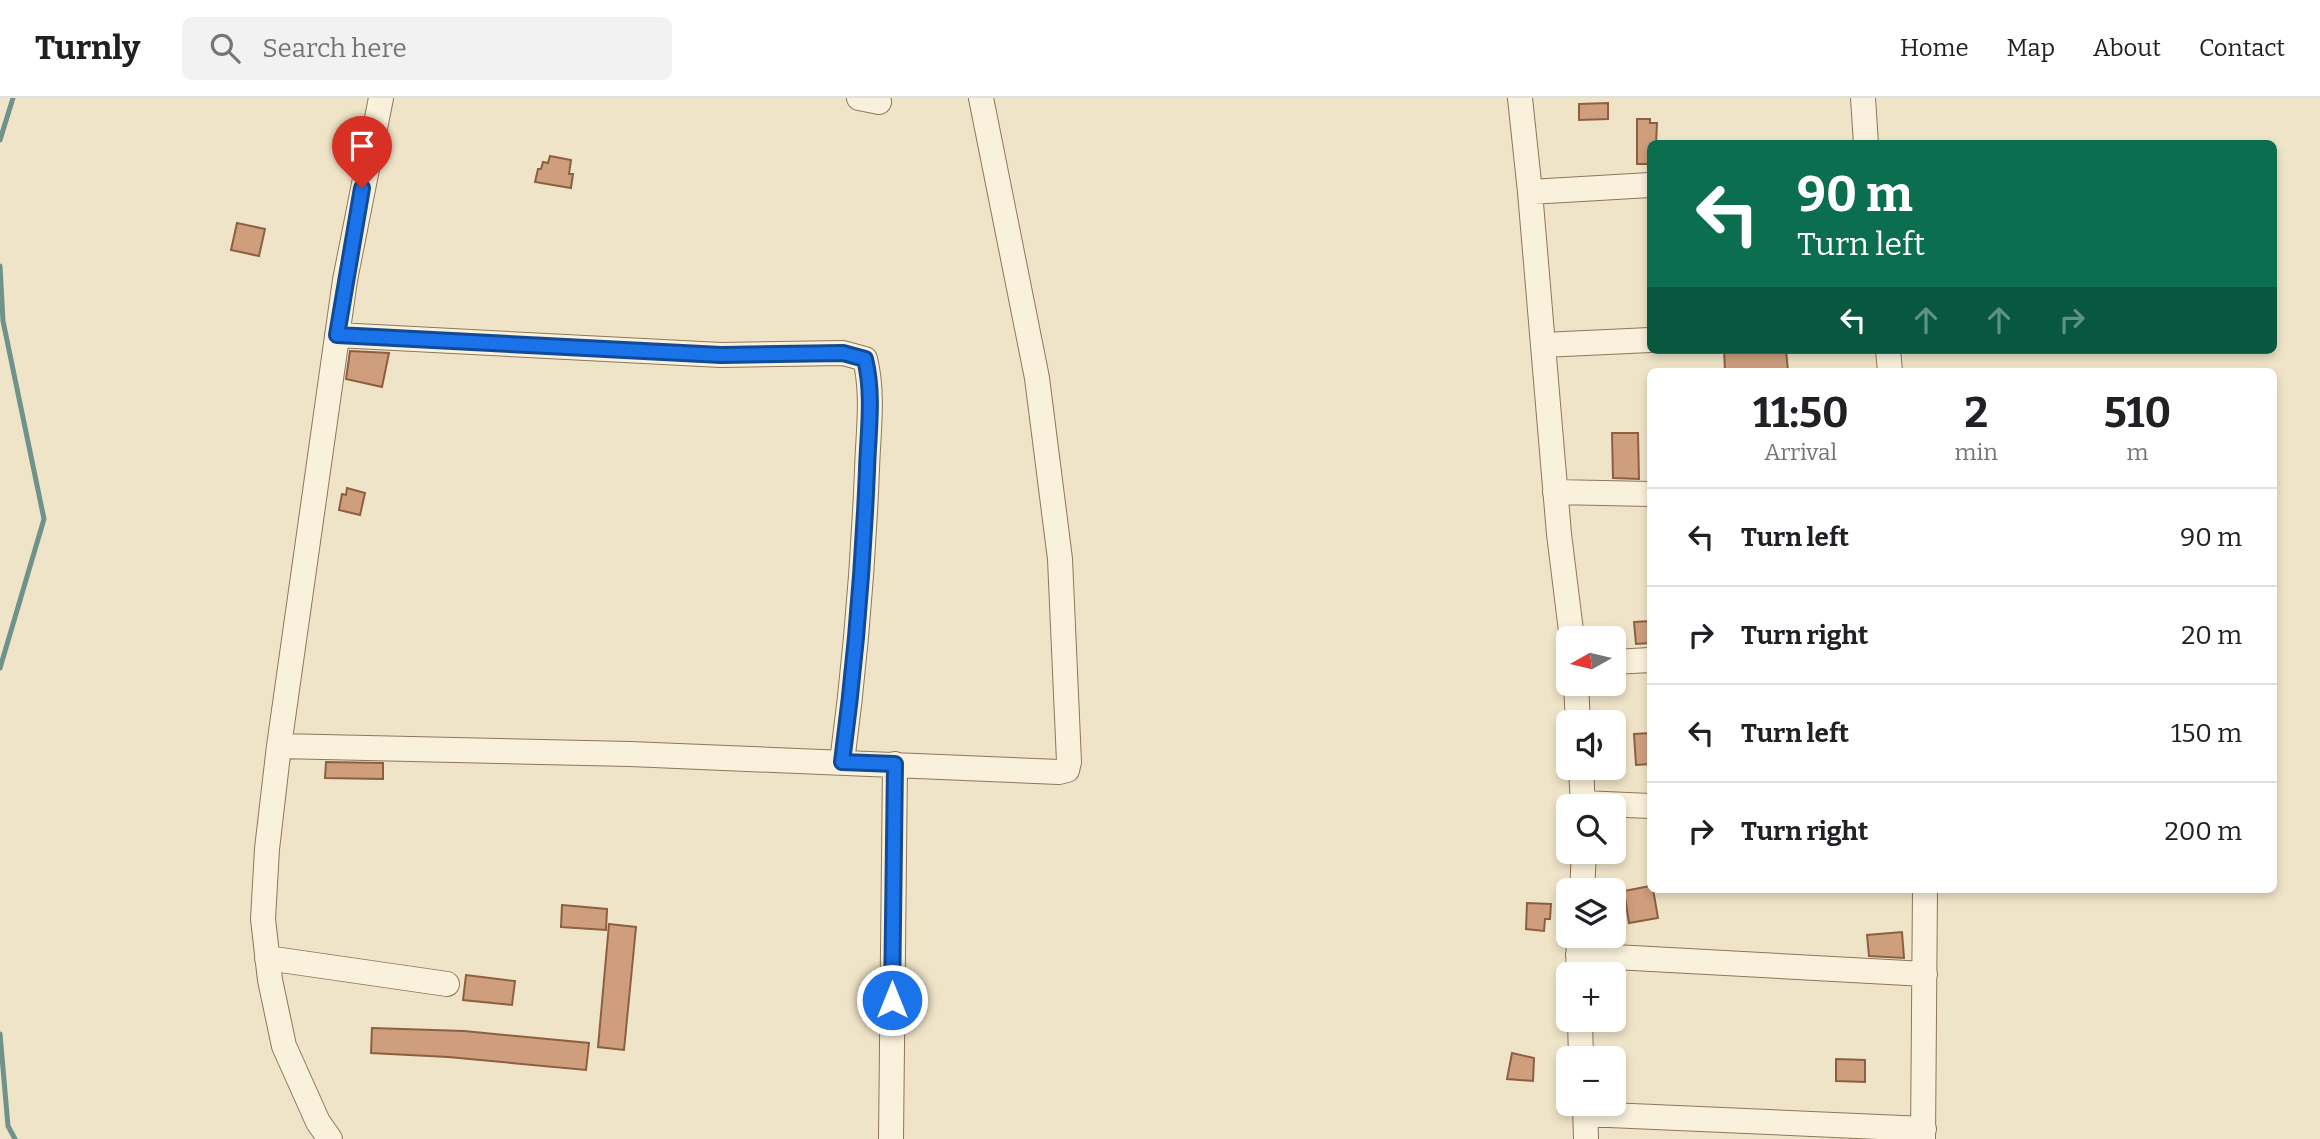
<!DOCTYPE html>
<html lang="en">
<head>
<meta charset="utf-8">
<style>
	:root { --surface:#fff; --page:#f2f2f2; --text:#202124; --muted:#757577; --line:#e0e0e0 }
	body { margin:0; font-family:Bitter,serif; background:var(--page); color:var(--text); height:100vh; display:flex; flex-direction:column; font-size:26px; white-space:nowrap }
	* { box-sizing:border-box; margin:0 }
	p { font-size:23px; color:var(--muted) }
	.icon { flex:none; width:38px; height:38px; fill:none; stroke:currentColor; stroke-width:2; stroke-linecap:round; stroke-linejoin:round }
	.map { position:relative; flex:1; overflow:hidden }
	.drawer { position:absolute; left:1647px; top:270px; width:630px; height:525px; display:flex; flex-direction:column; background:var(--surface); border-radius:10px; box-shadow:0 4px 10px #0003 }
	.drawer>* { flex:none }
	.hud { position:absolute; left:1647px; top:42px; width:630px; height:214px; border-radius:10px; box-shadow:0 4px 10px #0003; background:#0b6e4f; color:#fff; overflow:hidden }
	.needle { width:46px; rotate:262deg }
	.buttons { position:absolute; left:1556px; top:528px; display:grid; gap:14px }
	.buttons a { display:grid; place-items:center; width:70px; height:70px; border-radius:10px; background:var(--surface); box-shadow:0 4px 10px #0003; font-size:35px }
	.pin { position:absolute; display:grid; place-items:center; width:60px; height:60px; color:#fff; margin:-72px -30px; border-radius:50% 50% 50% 0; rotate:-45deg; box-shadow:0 0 7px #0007 }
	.pin .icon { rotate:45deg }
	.me { position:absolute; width:77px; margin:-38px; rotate:0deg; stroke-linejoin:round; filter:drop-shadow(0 0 5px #0008) }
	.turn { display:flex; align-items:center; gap:24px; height:147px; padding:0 35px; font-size:32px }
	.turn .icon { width:91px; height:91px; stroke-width:2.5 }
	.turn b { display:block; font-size:49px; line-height:60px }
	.lanes { display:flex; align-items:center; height:66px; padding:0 35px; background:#0003; justify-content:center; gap:35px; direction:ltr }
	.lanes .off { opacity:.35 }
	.eta { display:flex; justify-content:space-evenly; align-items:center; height:119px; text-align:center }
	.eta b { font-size:42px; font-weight:700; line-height:49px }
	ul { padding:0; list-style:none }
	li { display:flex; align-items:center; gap:21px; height:98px; padding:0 35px; border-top:2px solid var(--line) }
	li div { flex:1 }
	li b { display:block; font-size:26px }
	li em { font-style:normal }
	header { display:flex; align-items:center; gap:42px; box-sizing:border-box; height:98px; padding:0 35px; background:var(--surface); border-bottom:2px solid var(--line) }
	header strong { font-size:33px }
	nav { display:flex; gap:38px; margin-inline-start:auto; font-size:24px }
	.search { width:490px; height:63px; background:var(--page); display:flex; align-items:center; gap:18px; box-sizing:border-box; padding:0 24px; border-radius:10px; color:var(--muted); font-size:26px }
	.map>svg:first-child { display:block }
</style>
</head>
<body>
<header>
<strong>Turnly</strong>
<div class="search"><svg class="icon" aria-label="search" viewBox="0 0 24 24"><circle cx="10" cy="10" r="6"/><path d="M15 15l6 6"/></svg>Search here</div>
<nav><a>Home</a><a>Map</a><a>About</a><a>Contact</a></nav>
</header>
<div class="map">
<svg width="2320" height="1041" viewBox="0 0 2320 1041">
	<rect width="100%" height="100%" fill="#f0e4c8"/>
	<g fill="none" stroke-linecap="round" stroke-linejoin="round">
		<path stroke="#6f938a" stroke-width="5" d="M0,42l13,-42
			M0,168l3,55 41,198 -44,149
			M0,936l8,92 7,13"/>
	</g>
	<path fill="#cf9f7d" stroke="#8d5f41" stroke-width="2" d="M1608,5v16l-29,1v-16z
		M1637,21h13v4h7l-1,21h-6v20h-13z
		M550,58l21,4 -2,14h4l-2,14 -36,-6 3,-13h3l2,-7 5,1z
		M237,125l28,6 -6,27 -28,-6z
		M1724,252h62l2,21h-63z
		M350,253l39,2 -7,34 -36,-8z
		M1612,335h26l1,46 -26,-1z
		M347,390l18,5 -5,22 -21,-5 3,-16 4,1z
		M1650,523v22l-14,1 -2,-22z
		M1650,635v31l-14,1 -2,-31z
		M326,664l57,1v16l-58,-1z
		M1650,788v3h3l5,29 -29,5 -5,-32z
		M1527,805l24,1 -1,15h-5l-1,12 -18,-2z
		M562,807l45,4 -1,21 -45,-3z
		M609,826l27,3 -12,123 -26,-3z
		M1902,834l2,26 -35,-2 -2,-21z
		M466,877l49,6 -3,24 -49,-5z
		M372,930l92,3 125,12 -3,27 -138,-13 -77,-4z
		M1512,955l22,5 -1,23 -26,-2z
		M1836,961l29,1v22l-29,-1z"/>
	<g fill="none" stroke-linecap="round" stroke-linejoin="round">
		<defs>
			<path id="minor" d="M859,0l20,4
				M1520,0l10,94 29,342 13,105
				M1863,0l3,46
				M1530,94l120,-7
				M337,237l384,20 122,-2 22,6c9,36 3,74 2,111 -4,97 -12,195 -25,292
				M1543,247l107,-5
				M1888,252l2,21
				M1555,394l95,2
				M1614,564l36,-2
				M1576,586l2,39
				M279,648l351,8 429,18 8,-2 2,-8 -9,-203 -23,-181 -56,-280
				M1581,670l2,39
				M1583,705l67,3
				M1582,793l2,-39
				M1578,857l347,19
				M267,860l180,26
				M1578,877l1,-39
				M1580,922l1,39
				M1585,1006l1,35
				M1586,1016l338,15
				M330,1041l-12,-17 -34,-76 -14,-66 -7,-61 4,-70 12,-103 66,-466 36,-182
				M891,1041l4,-375
				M1923,1041l2,-250"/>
		</defs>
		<use href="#minor" stroke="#8d765c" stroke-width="26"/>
		<use href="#minor" stroke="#faf1dc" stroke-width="24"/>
	</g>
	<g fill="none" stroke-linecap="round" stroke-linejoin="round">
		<defs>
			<path id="route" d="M362,90l-25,147 384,20 122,-2 22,6c9,36 3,74 2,111 -4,97 -12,195 -25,292l53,2 -3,236"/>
		</defs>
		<use href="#route" stroke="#114b97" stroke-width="18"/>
		<use href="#route" stroke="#1a73e8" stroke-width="12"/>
	</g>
</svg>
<div class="buttons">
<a><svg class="needle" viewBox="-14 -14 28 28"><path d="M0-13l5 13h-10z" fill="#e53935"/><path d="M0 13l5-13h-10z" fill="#757577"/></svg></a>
<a><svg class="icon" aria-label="sound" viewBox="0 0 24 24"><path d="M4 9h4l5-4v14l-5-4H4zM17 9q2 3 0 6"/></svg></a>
<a><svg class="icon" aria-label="search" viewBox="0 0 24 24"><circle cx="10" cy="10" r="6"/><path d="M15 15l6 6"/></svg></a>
<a><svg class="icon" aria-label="layers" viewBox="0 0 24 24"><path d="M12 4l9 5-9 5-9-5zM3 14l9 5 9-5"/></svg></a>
<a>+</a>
<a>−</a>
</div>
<div class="pin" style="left:362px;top:90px;background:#d93025"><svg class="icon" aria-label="arrive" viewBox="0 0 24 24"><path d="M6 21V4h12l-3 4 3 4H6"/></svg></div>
<svg class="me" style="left:892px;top:902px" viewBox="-20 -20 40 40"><circle r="17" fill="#1a73e8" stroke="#fff" stroke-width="3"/><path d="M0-11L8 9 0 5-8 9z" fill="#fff"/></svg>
<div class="hud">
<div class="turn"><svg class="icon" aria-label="left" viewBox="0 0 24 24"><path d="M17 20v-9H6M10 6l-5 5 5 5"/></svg><div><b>90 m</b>Turn left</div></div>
<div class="lanes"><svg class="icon" aria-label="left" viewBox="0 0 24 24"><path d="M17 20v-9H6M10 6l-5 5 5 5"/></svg><svg class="icon off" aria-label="ahead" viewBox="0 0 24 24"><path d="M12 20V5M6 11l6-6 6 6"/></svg><svg class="icon off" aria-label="ahead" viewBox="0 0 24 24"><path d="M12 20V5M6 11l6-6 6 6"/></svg><svg class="icon off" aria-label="right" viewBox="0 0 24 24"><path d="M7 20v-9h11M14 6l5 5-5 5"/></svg></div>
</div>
<section class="drawer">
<div class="eta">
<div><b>11:50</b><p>Arrival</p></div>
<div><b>2</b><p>min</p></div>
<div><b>510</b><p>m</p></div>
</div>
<ul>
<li><svg class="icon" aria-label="left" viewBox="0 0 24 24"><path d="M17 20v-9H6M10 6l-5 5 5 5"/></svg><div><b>Turn left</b></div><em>90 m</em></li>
<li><svg class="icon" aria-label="right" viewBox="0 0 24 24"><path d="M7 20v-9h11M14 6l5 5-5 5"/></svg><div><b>Turn right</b></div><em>20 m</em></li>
<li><svg class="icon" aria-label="left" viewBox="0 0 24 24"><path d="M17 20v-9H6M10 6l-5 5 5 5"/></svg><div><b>Turn left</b></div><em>150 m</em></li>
<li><svg class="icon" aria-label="right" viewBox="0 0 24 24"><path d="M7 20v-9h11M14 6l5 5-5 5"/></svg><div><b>Turn right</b></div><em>200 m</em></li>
</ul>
</section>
</div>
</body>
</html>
